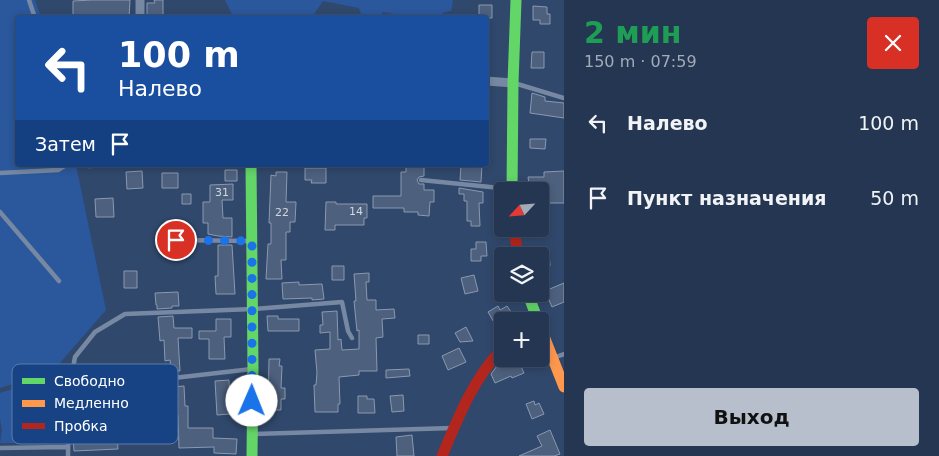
<!DOCTYPE html>
<html lang="ru">
<head>
<meta charset="utf-8">
<style>
	:root { --surface:#243651; --page:#2c3e58; --text:#f1f3f6; --muted:#a3abb7; --line:#415068; --accent:#b7bfcc }
	body { margin:0; font-family:"DejaVu Sans",sans-serif; background:var(--page); color:var(--text); height:100vh; display:flex; flex-direction:column; font-size:19px; white-space:nowrap }
	* { box-sizing:border-box; margin:0 }
	p { font-size:16px; color:var(--muted) }
	.icon { flex:none; width:28px; height:28px; fill:none; stroke:currentColor; stroke-width:2; stroke-linecap:round; stroke-linejoin:round }
	.map { position:relative; flex:1; overflow:hidden }
	.sheet { display:flex; flex-direction:column; background:var(--surface); width:375px }
	.sheet>* { flex:none }
	.banner { position:absolute; left:15px; top:15px; width:474px; height:152px; border-radius:5px; box-shadow:0 2px 8px #0003,0 0 0 1px var(--line); background:#1a4fa0; color:#fff; overflow:hidden }
	.needle { width:32px; rotate:244deg }
	.controls { position:absolute; left:494px; top:182px; display:grid; gap:10px }
	.controls a { display:grid; place-items:center; width:55px; height:55px; border-radius:5px; background:var(--surface); box-shadow:0 2px 8px #0003,0 0 0 1px var(--line); font-size:25px }
	.pin { position:absolute; display:grid; place-items:center; width:42px; height:42px; color:#fff; margin:-21px; border:2px solid #fff; border-radius:50%; box-shadow:0 1px 5px #0007 }
	.me { position:absolute; width:55px; margin:-28px; rotate:1deg; stroke-linejoin:round; filter:drop-shadow(0 0 4px #0008) }
	.turn { display:flex; align-items:center; gap:18px; height:105px; padding:0 20px; font-size:22px }
	.turn .icon { width:65px; height:65px; stroke-width:2.5 }
	.turn b { display:block; font-size:35px; line-height:42px }
	.then { display:flex; align-items:center; height:48px; padding:0 20px; background:#0003; gap:10px; font-size:19px }
	.round { display:grid; place-items:center; flex:none; width:52px; height:52px; border-radius:5px; background:var(--page) }
	.overview { display:flex; align-items:center; justify-content:space-between; height:85px; padding:0 20px }
	h1 { font-size:30px; font-weight:700; line-height:38px; color:#1e9e55 }
	.button { display:flex; gap:10px; margin-top:auto; padding:10px 20px }
	.button a { flex:1; height:58px; border-radius:5px; background:var(--accent); color:#111; font-size:20px; font-weight:700; line-height:58px; text-align:center }
	ul { padding:0; list-style:none }
	li { display:flex; align-items:center; gap:15px; height:75px; padding:0 20px }
	li div { flex:1 }
	li b { display:block; font-size:19px }
	li em { font-style:normal }
	main { display:flex; flex:1; min-height:0 }
	.map>svg:first-child { display:block }
</style>
</head>
<body>
<main>
<div class="map">
<svg width="564" height="456" viewBox="0 0 564 456">
	<rect width="100%" height="100%" fill="#30486c"/>
	<path fill="#2b589c" d="M0,0h35l6,17 -23,1v147h58l30,145 -54,62 -52,16z
		M225,0h227l1,1 -2,10 -7,1 -3,5h-32l-26,-5 -3,5h-18l-3,-9 -36,-7 -11,16 -78,1z
		M56,375l6,7 1,48 -3,9 -9,4h-51l2,-13 -2,-11v-26z"/>
	<path fill="#4d607d" stroke="#8a99b0" d="M92,0h38l-1,18 -56,-1v-16z
		M154,0h9v18h-16v-15h8z
		M479,5h13v13h-13z
		M533,6l14,1v7h3v10h-10v-4h-7z
		M532,52h12v16h-13z
		M532,93l13,4v4l19,2v15l-34,-5z
		M530,139h16l-1,10 -15,-1z
		M406,165h18v11l-5,1 -2,3 2,4h5v6h10v12h-4l-1,14 -11,-1v-3h-14v-4h-31v-12h28v-24h5z
		M461,165h21l-1,17 -21,-2z
		M305,168h21v15h-15l1,-3h-7z
		M225,170h12v11h-12z
		M142,171l1,17 -16,1 -1,-17z
		M564,171v32h-16l1,26h-9v-38h-10l-2,-14h16v-5z
		M276,172h11l-1,30h10l-1,20h-5v10h-4v28h-5l1,19h-16l2,-35h3v-21h-2l2,-48 5,1z
		M162,173h16v15h-16z
		M233,184v16h-11l1,18h9v19l-14,-1 -10,-2v-11h-5v-21h7v-17z
		M459,188l24,4v11h-4l1,23h-9v-5h-4v-20h-3v-7h-5z
		M182,194h9v10h-9z
		M113,198l1,19h-18l-1,-18z
		M326,202h10v2h31v14h-3v7h-29v5h-10z
		M166,221h17l-1,15 -16,1z
		M476,242h10l1,14h-6v5h-10v-12h5z
		M218,245h14l3,49h-19l-1,-18h3z
		M549,251l1,15h-10v-14z
		M332,266h12v14h-12z
		M124,271h13v17h-13z
		M369,273v9h-3l1,18h9v10l18,-1 1,9 -13,1 1,18 -7,1 1,33h-18v4l-20,2 1,27h-2v8h-23l-1,-27h2l1,-12 -2,-23 15,-1v-17l-10,1v-8h3l-1,-13 15,-1 1,29 3,-1 1,11 17,-1v-19l-2,1 -3,-30h2l-2,-27z
		M474,275l4,16 -13,3 -4,-16z
		M299,282v3l23,-1 2,15 -12,1v-2l-29,1 -1,-16z
		M564,283v19l-12,5 -7,-16z
		M178,292l1,14h-7v2l-15,1v-4h-1l-1,-12z
		M498,306l2,4 7,-4 8,12 -5,3h-8v15l-14,-24z
		M173,316l1,12h18v10h-14l2,33h-9l-1,-11 -5,1 -1,-21 -4,1 -2,-24z
		M267,316h11v3h21v12h-31z
		M216,319h15v18h-7l1,22h-16v-20h-10v-8h17z
		M466,327l7,14 -13,1 -5,-9z
		M418,335h11v9h-11z
		M459,348l7,14 -18,8 -6,-14z
		M269,359h11l-1,7h3l-1,22h4v11h-4v11h-13z
		M518,360l6,13 -12,5 -1,-2 -16,7 -4,-9 6,-8 1,2z
		M409,369l1,7 -24,2v-8z
		M229,380l1,34 -13,1 -2,-34z
		M184,386l1,20h3v22h25v10l24,1 -1,15 -22,-1v-6l-35,1 -1,-33h-11v-8l6,-1 -1,-19z
		M403,395l1,16 -12,1 -2,-16z
		M358,396h9v3h7l1,14h-17z
		M534,401l1,4 4,-2 5,11 -12,5 -6,-15z
		M96,417l1,18 20,-1 1,15 -44,2 -1,-15h2l-2,-17z
		M550,430l10,24 -6,2h-35l23,-10 -5,-10z
		M412,435l2,21h-17l-1,-19z"/>
	<g fill="none" stroke-linecap="round" stroke-linejoin="round">
		<path stroke="#7788a2" stroke-width="4.5" d="M29,0l6,18
			M514,83l50,15
			M88,166l22,-1
			M0,173l58,-3 8,-5
			M421,180l90,9
			M0,212l59,69
			M176,240l74,1
			M553,358l11,-4
			M69,390l183,-21
			M253,434l200,-6
			M0,448l67,-1
			M68,456l1,-66 6,-33 20,-25 30,-18 128,-5 89,-7 6,29 4,7"/>
		<path stroke="#7788a2" stroke-width="9" d="M140,18v-18
			M486,81l27,2"/>
		<path stroke="#63d668" stroke-width="11" d="M251,165l2,204 -1,87
			M512,191l1,-108 3,-83
			M528,294l10,27"/>
		<path stroke="#ff974d" stroke-width="11" d="M540,326l24,61"/>
		<path stroke="#b3261e" stroke-width="11" d="M514,229l4,27
			M442,456c16,-38 31,-77 60,-107"/>
	</g>
	<g fill="none" stroke-linecap="round" stroke-linejoin="round">
		<path stroke="#1a73e8" stroke-width="9" stroke-dasharray="0 16.2" d="M176,240l76,1v160"/>
	</g>
	<g text-anchor="middle" dominant-baseline="central" stroke-width="4.5" stroke-linejoin="round" paint-order="stroke">
		<g font-size="11" fill="#d2d7de">
			<text x="222" y="192">31</text>
			<text x="356" y="211">14</text>
			<text x="282" y="212">22</text>
		</g>
	</g>
	<rect x="12" y="364" width="166" height="80" rx="8" fill="#174385" stroke="#5d7baa" stroke-width="1"/>
	<rect x="22" y="378" width="23" height="6" fill="#63d668"/>
	<rect x="22" y="400" width="23" height="7" fill="#ff974d"/>
	<rect x="22" y="423" width="23" height="6" fill="#b3261e"/>
	<g font-size="14" fill="#fff">
		<text x="54" y="386">Свободно</text>
		<text x="54" y="408">Медленно</text>
		<text x="54" y="431">Пробка</text>
	</g>
</svg>
<div class="controls">
<a><svg class="needle" viewBox="-14 -14 28 28"><path d="M0-13l5 13h-10z" fill="#e53935"/><path d="M0 13l5-13h-10z" fill="#a3abb7"/></svg></a>
<a><svg class="icon" aria-label="layers" viewBox="0 0 24 24"><path d="M12 4l9 5-9 5-9-5zM3 14l9 5 9-5"/></svg></a>
<a>+</a>
</div>
<div class="pin" style="left:176px;top:240px;background:#d93025"><svg class="icon" aria-label="arrive" viewBox="0 0 24 24"><path d="M6 21V4h12l-3 4 3 4H6"/></svg></div>
<svg class="me" style="left:252px;top:401px" viewBox="-20 -20 40 40"><circle r="19" fill="#fff"/><path d="M0-13L10 11 0 6-10 11z" fill="#1a73e8"/></svg>
<div class="banner">
<div class="turn"><svg class="icon" aria-label="left" viewBox="0 0 24 24"><path d="M17 20v-9H6M10 6l-5 5 5 5"/></svg><div><b>100 m</b>Налево</div></div>
<div class="then">Затем<svg class="icon" aria-label="arrive" viewBox="0 0 24 24"><path d="M6 21V4h12l-3 4 3 4H6"/></svg></div>
</div>
</div>
<section class="sheet">
<div class="overview"><div><h1>2 мин</h1><p>150 m · 07:59</p></div><a class="round" style="background:#d93025;color:#fff"><svg class="icon" aria-label="close" viewBox="0 0 24 24"><path d="M6 6l12 12M18 6L6 18"/></svg></a></div>
<ul>
<li><svg class="icon" aria-label="left" viewBox="0 0 24 24"><path d="M17 20v-9H6M10 6l-5 5 5 5"/></svg><div><b>Налево</b></div><em>100 m</em></li>
<li><svg class="icon" aria-label="arrive" viewBox="0 0 24 24"><path d="M6 21V4h12l-3 4 3 4H6"/></svg><div><b>Пункт назначения</b></div><em>50 m</em></li>
</ul>
<div class="button"><a>Выход</a></div>
</section>
</main>
</body>
</html>
